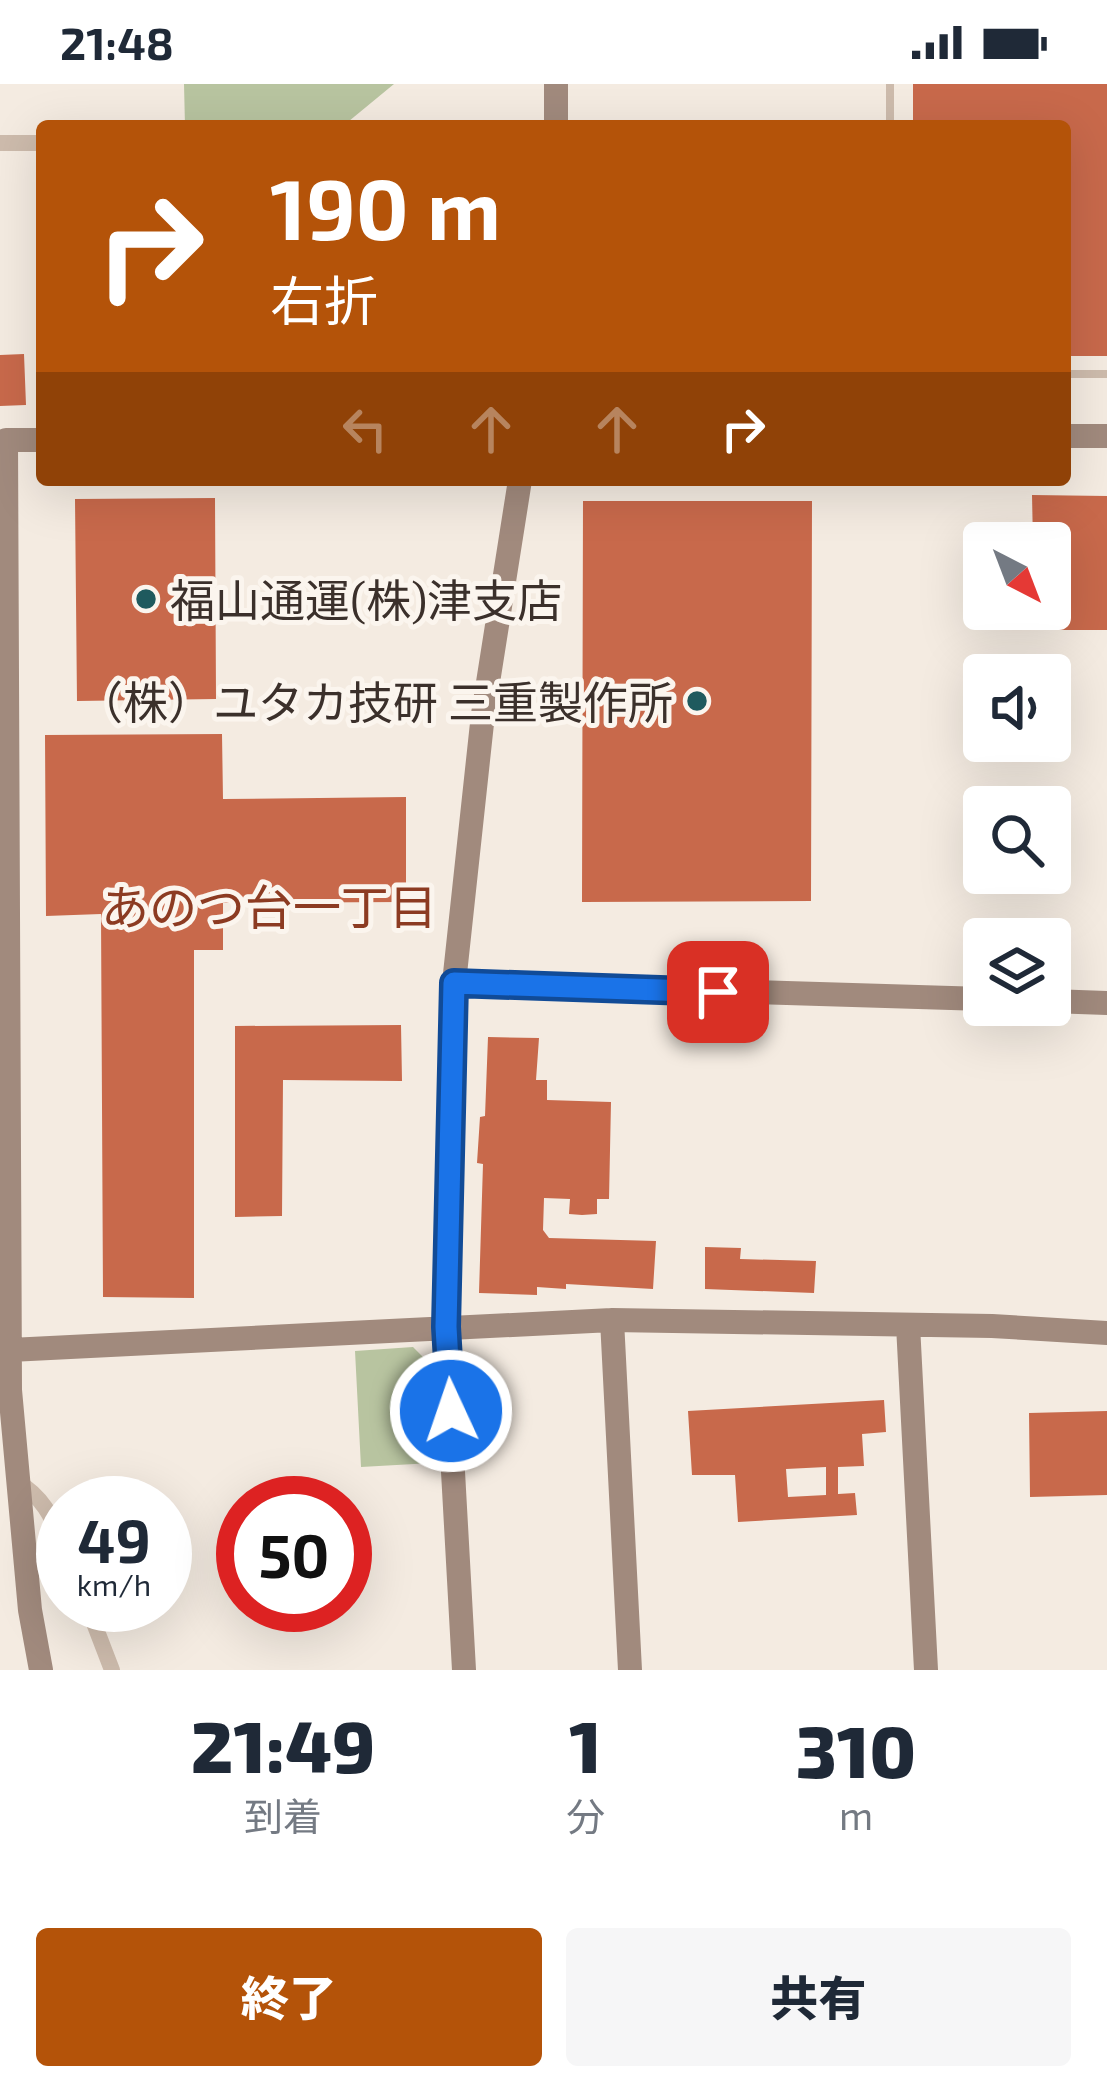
<!DOCTYPE html>
<html lang="ja">
<head>
<meta charset="utf-8">
<style>
	:root { --surface:#fff; --page:#f6f6f7; --text:#1f2937; --muted:#747a83; --accent:#b45309 }
	body { margin:0; font-family:"Exo 2","Noto Sans JP",sans-serif; background:var(--page); color:var(--text); height:100vh; display:flex; flex-direction:column; font-size:45px; white-space:nowrap }
	* { box-sizing:border-box; margin:0 }
	p { font-size:39px; color:var(--muted) }
	.icon { flex:none; width:66px; height:66px; fill:none; stroke:currentColor; stroke-width:2; stroke-linecap:round; stroke-linejoin:round }
	.map { position:relative; height:1586px; overflow:hidden }
	.side { display:flex; flex-direction:column; background:var(--surface); flex:1 }
	.side>* { flex:none }
	.guide { position:absolute; left:36px; top:36px; width:1035px; height:366px; border-radius:12px; box-shadow:0 12px 48px #0002; background:#b45309; color:#fff; overflow:hidden }
	.needle { width:78px; rotate:138deg }
	.fabs { position:absolute; left:963px; top:438px; display:grid; gap:24px }
	.fabs a { display:grid; place-items:center; width:108px; height:108px; border-radius:12px; background:var(--surface); box-shadow:0 12px 48px #0002; font-size:60px }
	.speed { position:absolute; left:36px; top:1392px; display:flex; gap:24px; font-size:60px; font-weight:700; text-align:center }
	.speed>* { display:grid; place-content:center; width:156px; height:156px; border-radius:50%; background:var(--surface); box-shadow:0 12px 48px #0002; line-height:1 }
	.speed small { font-size:30px; font-weight:400 }
	.speed .limit { border:18px solid #d22; background:#fff; color:#111 }
	.pin { position:absolute; display:grid; place-items:center; width:102px; height:102px; color:#fff; margin:-51px; border-radius:24px; box-shadow:0 6px 18px #0006 }
	.me { position:absolute; width:132px; margin:-66px; rotate:357deg; stroke-linejoin:round; filter:drop-shadow(0 0 9px #0008) }
	.turn { display:flex; align-items:center; gap:42px; height:252px; padding:0 36px; font-size:54px }
	.turn .icon { width:156px; height:156px; stroke-width:2.5 }
	.turn b { display:block; font-size:84px; line-height:102px }
	.lanes { display:flex; align-items:center; height:114px; padding:0 36px; background:#0003; justify-content:center; gap:60px; direction:ltr }
	.lanes .off { opacity:.35 }
	.eta { display:flex; justify-content:space-evenly; align-items:center; height:204px; text-align:center }
	.eta b { font-size:72px; font-weight:800; line-height:84px }
	.action { display:flex; gap:24px; margin-top:auto; padding:24px 36px }
	.action a { flex:1; height:138px; border-radius:12px; background:var(--accent); color:#fff; font-size:48px; font-weight:800; line-height:138px; text-align:center }
	.action a+a { background:var(--page); color:var(--text) }
	.status { display:flex; justify-content:space-between; align-items:center; height:84px; padding:0 60px; background:var(--surface); direction:ltr }
	.status svg { height:33px; fill:currentColor }
	.map>svg:first-child { display:block }
</style>
</head>
<body>
<div class="status"><b>21:48</b><svg viewBox="0 0 49 12"><path d="M0 12V9h3v3zM5 12V6h3v6zM10 12V3h3v9zM15 12V0h3v12zM26 1h20v11H26zM47 4h2v5h-2z"/></svg></div>
<div class="map">
<svg width="1107" height="1586" viewBox="0 0 1107 1586">
	<rect width="100%" height="100%" fill="#f4ebe1"/>
	<path fill="#b8c4a0" d="M184,0h210l-51,42h-158z
		M413,1263l15,15 4,101 -71,4 -6,-116z"/>
	<path fill="#c8694b" fill-rule="evenodd" d="M913,0h194v272h-42v-230h-152z
		M24,270l2,51 -26,1v-51z
		M1032,411l75,1v134h-73l-1,-21h17v-66h-17z
		M215,414l1,201 -139,2 -2,-202z
		M583,417h229l-1,400 -229,1z
		M222,650l1,65 183,-2v105l-183,1v47h-29v348l-91,-1 -2,-383 -55,2 -1,-181z
		M401,941l1,56 -119,-1 -1,136 -47,1v-191z
		M488,953l51,1 -3,42h11v20l64,2 -2,97h-12v15l-15,1 -13,-1 1,-15 -26,-1 -1,32 6,8 107,3 -3,48 -87,-5v5l-29,-2v8l-58,-2 4,-129 -6,-1 3,-46 5,-1z
		M705,1163l36,1 -1,11 76,2 -2,32 -109,-4z
		M884,1316l2,32 -24,2 2,32 -26,1v27l17,-1 2,22 -119,7 -3,-47h-43l-4,-64zM826,1383v28l-38,2 -2,-28z
		M1107,1327v84l-77,2 -1,-84z"/>
	<g fill="none" stroke-linecap="round" stroke-linejoin="round">
		<path stroke="#cdbbac" stroke-width="8" d="M890,0v42
			M1065,290h42"/>
		<path stroke="#cdbbac" stroke-width="16" d="M0,59h42
			M16,1397c26,15 36,35 47,63
			M87,1521l25,65"/>
		<path stroke="#a18a7d" stroke-width="24" d="M556,42v-42
			M1065,352h42
			M454,899l530,16
			M1050,917l57,2
			M908,1241l18,345
			M10,1266l602,-30
			M41,1586l-11,-60 -20,-220 -4,-950h36
			M464,1586l-19,-343 9,-344 29,-269 37,-234
			M630,1586l-18,-350 380,6 115,7"/>
	</g>
	<g fill="none" stroke-linecap="round" stroke-linejoin="round">
		<defs>
			<path id="route" d="M451,1327l-5,-84 8,-344 264,9"/>
		</defs>
		<use href="#route" stroke="#114b97" stroke-width="30"/>
		<use href="#route" stroke="#1a73e8" stroke-width="21"/>
	</g>
	<g fill="#1f5a5e" stroke="#fbf5ee" stroke-width="4.5">
		<circle cx="146" cy="515" r="12"/>
		<circle cx="697" cy="617" r="12"/>
	</g>
	<g text-anchor="middle" dominant-baseline="central" stroke-width="10" stroke-linejoin="round" paint-order="stroke">
		<g font-size="45" fill="#3b302b" stroke="#fbf5ee" text-anchor="start">
			<text x="170" y="515">福山通運(株)津支店</text>
			<text x="673" y="617" text-anchor="end">（株）ユタカ技研 三重製作所</text>
		</g>
		<g font-size="48" fill="#8c3b22" stroke="#fbf5ee">
			<text x="269" y="822">あのつ台一丁目</text>
		</g>
	</g>
</svg>
<div class="fabs">
<a><svg class="needle" viewBox="-14 -14 28 28"><path d="M0-13l5 13h-10z" fill="#e53935"/><path d="M0 13l5-13h-10z" fill="#747a83"/></svg></a>
<a><svg class="icon" aria-label="sound" viewBox="0 0 24 24"><path d="M4 9h4l5-4v14l-5-4H4zM17 9q2 3 0 6"/></svg></a>
<a><svg class="icon" aria-label="search" viewBox="0 0 24 24"><circle cx="10" cy="10" r="6"/><path d="M15 15l6 6"/></svg></a>
<a><svg class="icon" aria-label="layers" viewBox="0 0 24 24"><path d="M12 4l9 5-9 5-9-5zM3 14l9 5 9-5"/></svg></a>
</div>
<div class="speed"><div>49<small>km/h</small></div><div class="limit">50</div></div>
<div class="pin" style="left:718px;top:908px;background:#d93025"><svg class="icon" aria-label="arrive" viewBox="0 0 24 24"><path d="M6 21V4h12l-3 4 3 4H6"/></svg></div>
<svg class="me" style="left:451px;top:1327px" viewBox="-20 -20 40 40"><circle r="17" fill="#1a73e8" stroke="#fff" stroke-width="3"/><path d="M0-11L8 9 0 5-8 9z" fill="#fff"/></svg>
<div class="guide">
<div class="turn"><svg class="icon" aria-label="right" viewBox="0 0 24 24"><path d="M7 20v-9h11M14 6l5 5-5 5"/></svg><div><b>190 m</b>右折</div></div>
<div class="lanes"><svg class="icon off" aria-label="left" viewBox="0 0 24 24"><path d="M17 20v-9H6M10 6l-5 5 5 5"/></svg><svg class="icon off" aria-label="ahead" viewBox="0 0 24 24"><path d="M12 20V5M6 11l6-6 6 6"/></svg><svg class="icon off" aria-label="ahead" viewBox="0 0 24 24"><path d="M12 20V5M6 11l6-6 6 6"/></svg><svg class="icon" aria-label="right" viewBox="0 0 24 24"><path d="M7 20v-9h11M14 6l5 5-5 5"/></svg></div>
</div>
</div>
<section class="side">
<div class="eta">
<div><b>21:49</b><p>到着</p></div>
<div><b>1</b><p>分</p></div>
<div><b>310</b><p>m</p></div>
</div>
<div class="action"><a>終了</a><a>共有</a></div>
</section>
</body>
</html>
